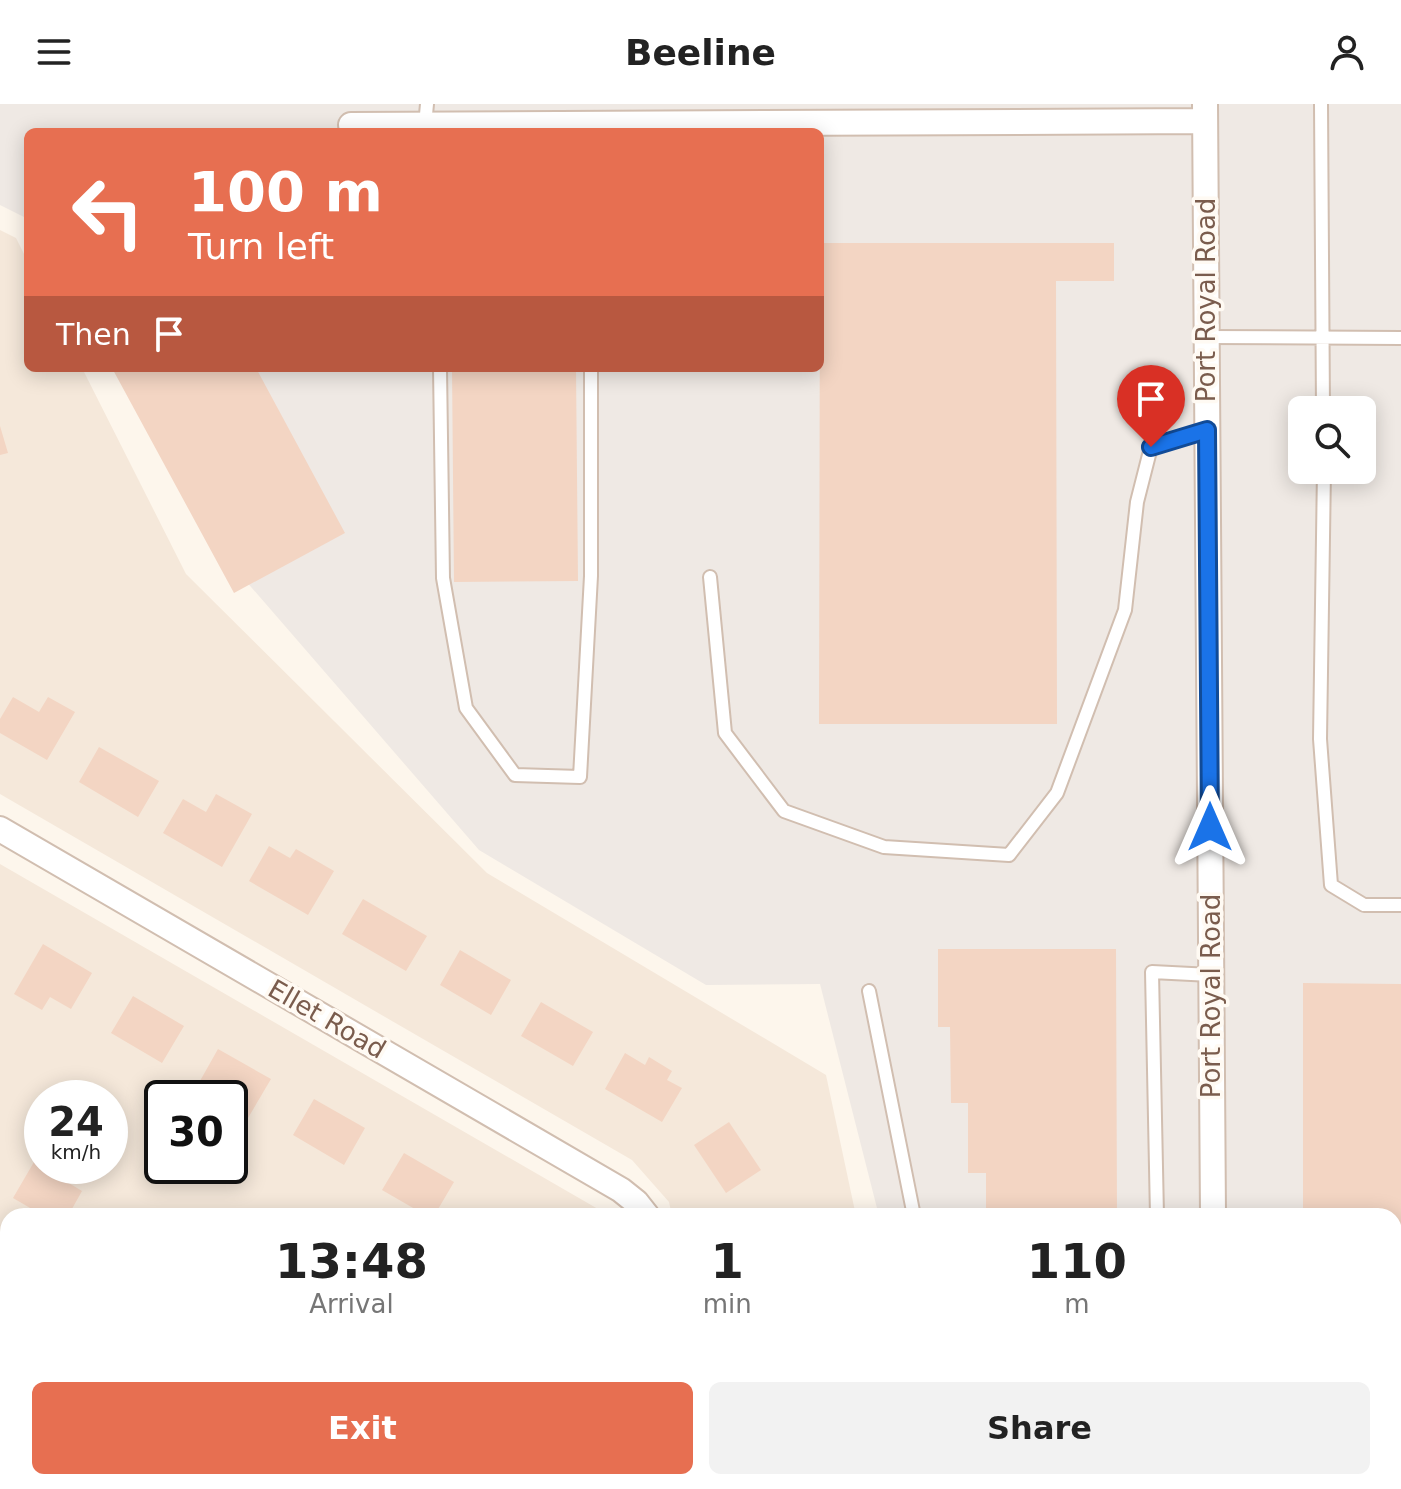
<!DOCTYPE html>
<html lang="en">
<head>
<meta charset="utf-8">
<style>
	:root { --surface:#fff; --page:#f2f2f2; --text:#222; --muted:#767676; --accent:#e76f51 }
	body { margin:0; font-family:"DejaVu Sans",sans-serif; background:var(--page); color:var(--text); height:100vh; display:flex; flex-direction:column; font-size:30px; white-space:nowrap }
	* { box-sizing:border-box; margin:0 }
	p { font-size:26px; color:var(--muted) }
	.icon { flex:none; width:44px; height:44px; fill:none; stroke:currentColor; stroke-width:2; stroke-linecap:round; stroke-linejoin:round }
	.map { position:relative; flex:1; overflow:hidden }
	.panel { position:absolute; left:0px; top:1104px; width:1402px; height:282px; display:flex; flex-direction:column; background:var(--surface); border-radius:24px 24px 0 0; box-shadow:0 4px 20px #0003 }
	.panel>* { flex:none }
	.banner { position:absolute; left:24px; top:24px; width:800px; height:244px; border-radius:12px; box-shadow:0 4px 20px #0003; background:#e76f51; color:#fff; overflow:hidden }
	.tools { position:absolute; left:1288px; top:292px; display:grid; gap:16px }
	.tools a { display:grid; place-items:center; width:88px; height:88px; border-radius:12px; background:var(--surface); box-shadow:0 4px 20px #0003; font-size:40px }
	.speed { position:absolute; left:24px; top:976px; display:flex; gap:16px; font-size:40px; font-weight:700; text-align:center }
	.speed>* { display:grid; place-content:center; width:104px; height:104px; border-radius:50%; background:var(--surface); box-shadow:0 4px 20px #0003; line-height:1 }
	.speed small { font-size:20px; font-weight:400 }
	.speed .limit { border:4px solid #111; border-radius:12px; background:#fff; color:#111 }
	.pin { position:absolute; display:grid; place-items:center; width:68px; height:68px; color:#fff; margin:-82px -34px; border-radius:50% 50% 50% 0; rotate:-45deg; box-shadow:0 0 8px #0007 }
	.pin .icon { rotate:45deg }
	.me { position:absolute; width:88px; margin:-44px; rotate:0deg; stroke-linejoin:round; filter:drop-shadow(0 0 6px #0008) }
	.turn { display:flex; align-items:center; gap:28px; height:168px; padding:0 32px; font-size:36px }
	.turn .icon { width:104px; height:104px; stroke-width:2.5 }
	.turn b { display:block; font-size:56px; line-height:68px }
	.then { display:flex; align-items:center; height:76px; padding:0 32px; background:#0003; gap:16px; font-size:30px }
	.eta { display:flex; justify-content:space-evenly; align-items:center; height:136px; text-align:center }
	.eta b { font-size:48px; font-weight:700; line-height:56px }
	.cta { display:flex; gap:16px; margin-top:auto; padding:16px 32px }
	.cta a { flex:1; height:92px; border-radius:12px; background:var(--accent); color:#fff; font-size:32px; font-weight:700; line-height:92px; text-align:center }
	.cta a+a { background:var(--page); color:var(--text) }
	header { display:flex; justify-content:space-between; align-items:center; height:104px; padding:0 32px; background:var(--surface); font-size:36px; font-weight:700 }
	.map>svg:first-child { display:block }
</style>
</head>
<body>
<header><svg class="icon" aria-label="menu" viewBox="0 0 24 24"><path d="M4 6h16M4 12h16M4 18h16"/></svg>Beeline<svg class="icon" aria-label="person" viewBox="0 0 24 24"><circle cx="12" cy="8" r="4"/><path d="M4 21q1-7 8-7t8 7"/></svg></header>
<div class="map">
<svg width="1401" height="1385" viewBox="0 0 1401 1385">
	<rect width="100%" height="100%" fill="#fdf6ec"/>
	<path fill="#f5e8da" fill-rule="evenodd" d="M0,126l16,8 12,24v106h54l104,206 301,299 339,202 30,141h-184l-3,-14 -37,-42 -632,-366z
		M0,760l598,345 5,7h-595v33l-8,-4zM42,994h68v68h-68zM162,994h68v68h-68z
		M0,1214l8,5v159h227l1,7h-236z
		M410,1378h85l-4,7h-69z
		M559,1378h199l-4,7h-199z"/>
	<path fill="#efe9e4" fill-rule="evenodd" d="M0,0h1401v1385h-591l2,-7h582v-266h-515l-59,-232 -114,1 -227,-135 -266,-307 -97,-175h704v-236h-792v87l-28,-14zM1302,306h60v60h-60z"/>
	<path fill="#f3d5c3" d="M820,139h294v38h-58l1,443h-238z
		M112,264h144l89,165 -111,60z
		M452,264h124l2,213 -124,1z
		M0,322l8,27 -8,2z
		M13,593l26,15 9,-15 27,15 -28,48 -47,-27v-14z
		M99,643l60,34 -21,36 -59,-35z
		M216,690l36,20 -30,53 -59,-34 20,-34 23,13z
		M269,742l21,12 6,-9 38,22 -26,44 -59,-34z
		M363,795l64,37 -21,35 -64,-37z
		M43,840l49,29 -21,36 -21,-12 -8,13 -28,-16z
		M938,845h178l1,267h-131v-43h-18v-70h-17l-1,-76h-12z
		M460,846l51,30 -20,35 -51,-30z
		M1303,879l98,1v243h-7v-11h-91z
		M133,892l51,30 -22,37 -51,-30z
		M541,898l52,30 -20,34 -52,-30z
		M218,945l53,30 -23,39 -18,-10v-10h-17l-17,-10z
		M625,949l20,12 4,-8 23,14 -5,9 15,8 -20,34 -57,-33z
		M314,995l51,29 -21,37 -51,-30z
		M729,1018l32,48 -35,23 -32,-48z
		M404,1049l50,29 -20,34h-7l-45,-26z
		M34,1058l48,29 -14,25h-24l-31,-18z
		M1394,1261h7v124h-129v-7h122z
		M139,1378h31l12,7h-47z
		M896,1378h223v7h-227z"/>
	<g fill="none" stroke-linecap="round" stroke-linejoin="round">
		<defs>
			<path id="service" d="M1321,0l2,306
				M425,21l2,-21
				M1207,233l194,1
				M440,264l3,210 23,130 49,67 65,2 11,-201v-208
				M1324,366l-4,269 11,146 33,20h37
				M710,473l15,156 59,78 100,36 125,8 48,-62 68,-183 12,-108 14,-55 56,-17
				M869,887l45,225
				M1157,1112l-5,-244 59,3"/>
			<path id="minor" d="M1205,0l8,1112
				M351,21l854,-4
				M0,725l621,361 15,12 11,14
				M0,1179l8,5
				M342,1378l12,7
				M1214,1378v7
				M272,1385l4,-7
				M527,1385l4,-7"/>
		</defs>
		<use href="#service" stroke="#d1beb0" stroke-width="16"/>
		<use href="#minor" stroke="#d1beb0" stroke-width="28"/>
		<use href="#service" stroke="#fff" stroke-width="12"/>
		<use href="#minor" stroke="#fff" stroke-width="24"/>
	</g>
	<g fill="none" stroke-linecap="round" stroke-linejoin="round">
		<defs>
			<path id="route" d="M1151,343l56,-17 3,397"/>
		</defs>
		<use href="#route" stroke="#114b97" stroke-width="20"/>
		<use href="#route" stroke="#1a73e8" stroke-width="14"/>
	</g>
	<g text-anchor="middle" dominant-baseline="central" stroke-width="7" stroke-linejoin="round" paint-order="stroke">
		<g font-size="26" fill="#7a5c4d" stroke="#fffaf3">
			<text transform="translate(1206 196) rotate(-90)">Port Royal Road</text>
			<text transform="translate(1211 892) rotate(-90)">Port Royal Road</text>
			<text transform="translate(327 915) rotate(30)">Ellet Road</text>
		</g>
	</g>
</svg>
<div class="tools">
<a><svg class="icon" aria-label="search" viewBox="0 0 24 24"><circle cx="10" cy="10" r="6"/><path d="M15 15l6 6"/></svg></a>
</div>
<div class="speed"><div>24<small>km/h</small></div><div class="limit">30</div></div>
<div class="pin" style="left:1151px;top:343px;background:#d93025"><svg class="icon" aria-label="arrive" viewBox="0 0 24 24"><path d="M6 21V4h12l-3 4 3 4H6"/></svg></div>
<svg class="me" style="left:1210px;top:723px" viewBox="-20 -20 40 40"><path d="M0-17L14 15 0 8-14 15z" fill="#1a73e8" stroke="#fff" stroke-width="4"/></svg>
<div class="banner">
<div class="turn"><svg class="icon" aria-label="left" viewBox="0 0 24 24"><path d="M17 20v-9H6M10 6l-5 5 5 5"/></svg><div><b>100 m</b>Turn left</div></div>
<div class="then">Then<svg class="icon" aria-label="arrive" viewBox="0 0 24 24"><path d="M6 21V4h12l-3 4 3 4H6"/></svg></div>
</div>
<section class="panel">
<div class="eta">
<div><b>13:48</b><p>Arrival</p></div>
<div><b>1</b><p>min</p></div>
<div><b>110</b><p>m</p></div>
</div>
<div class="cta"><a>Exit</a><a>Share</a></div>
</section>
</div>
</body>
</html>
